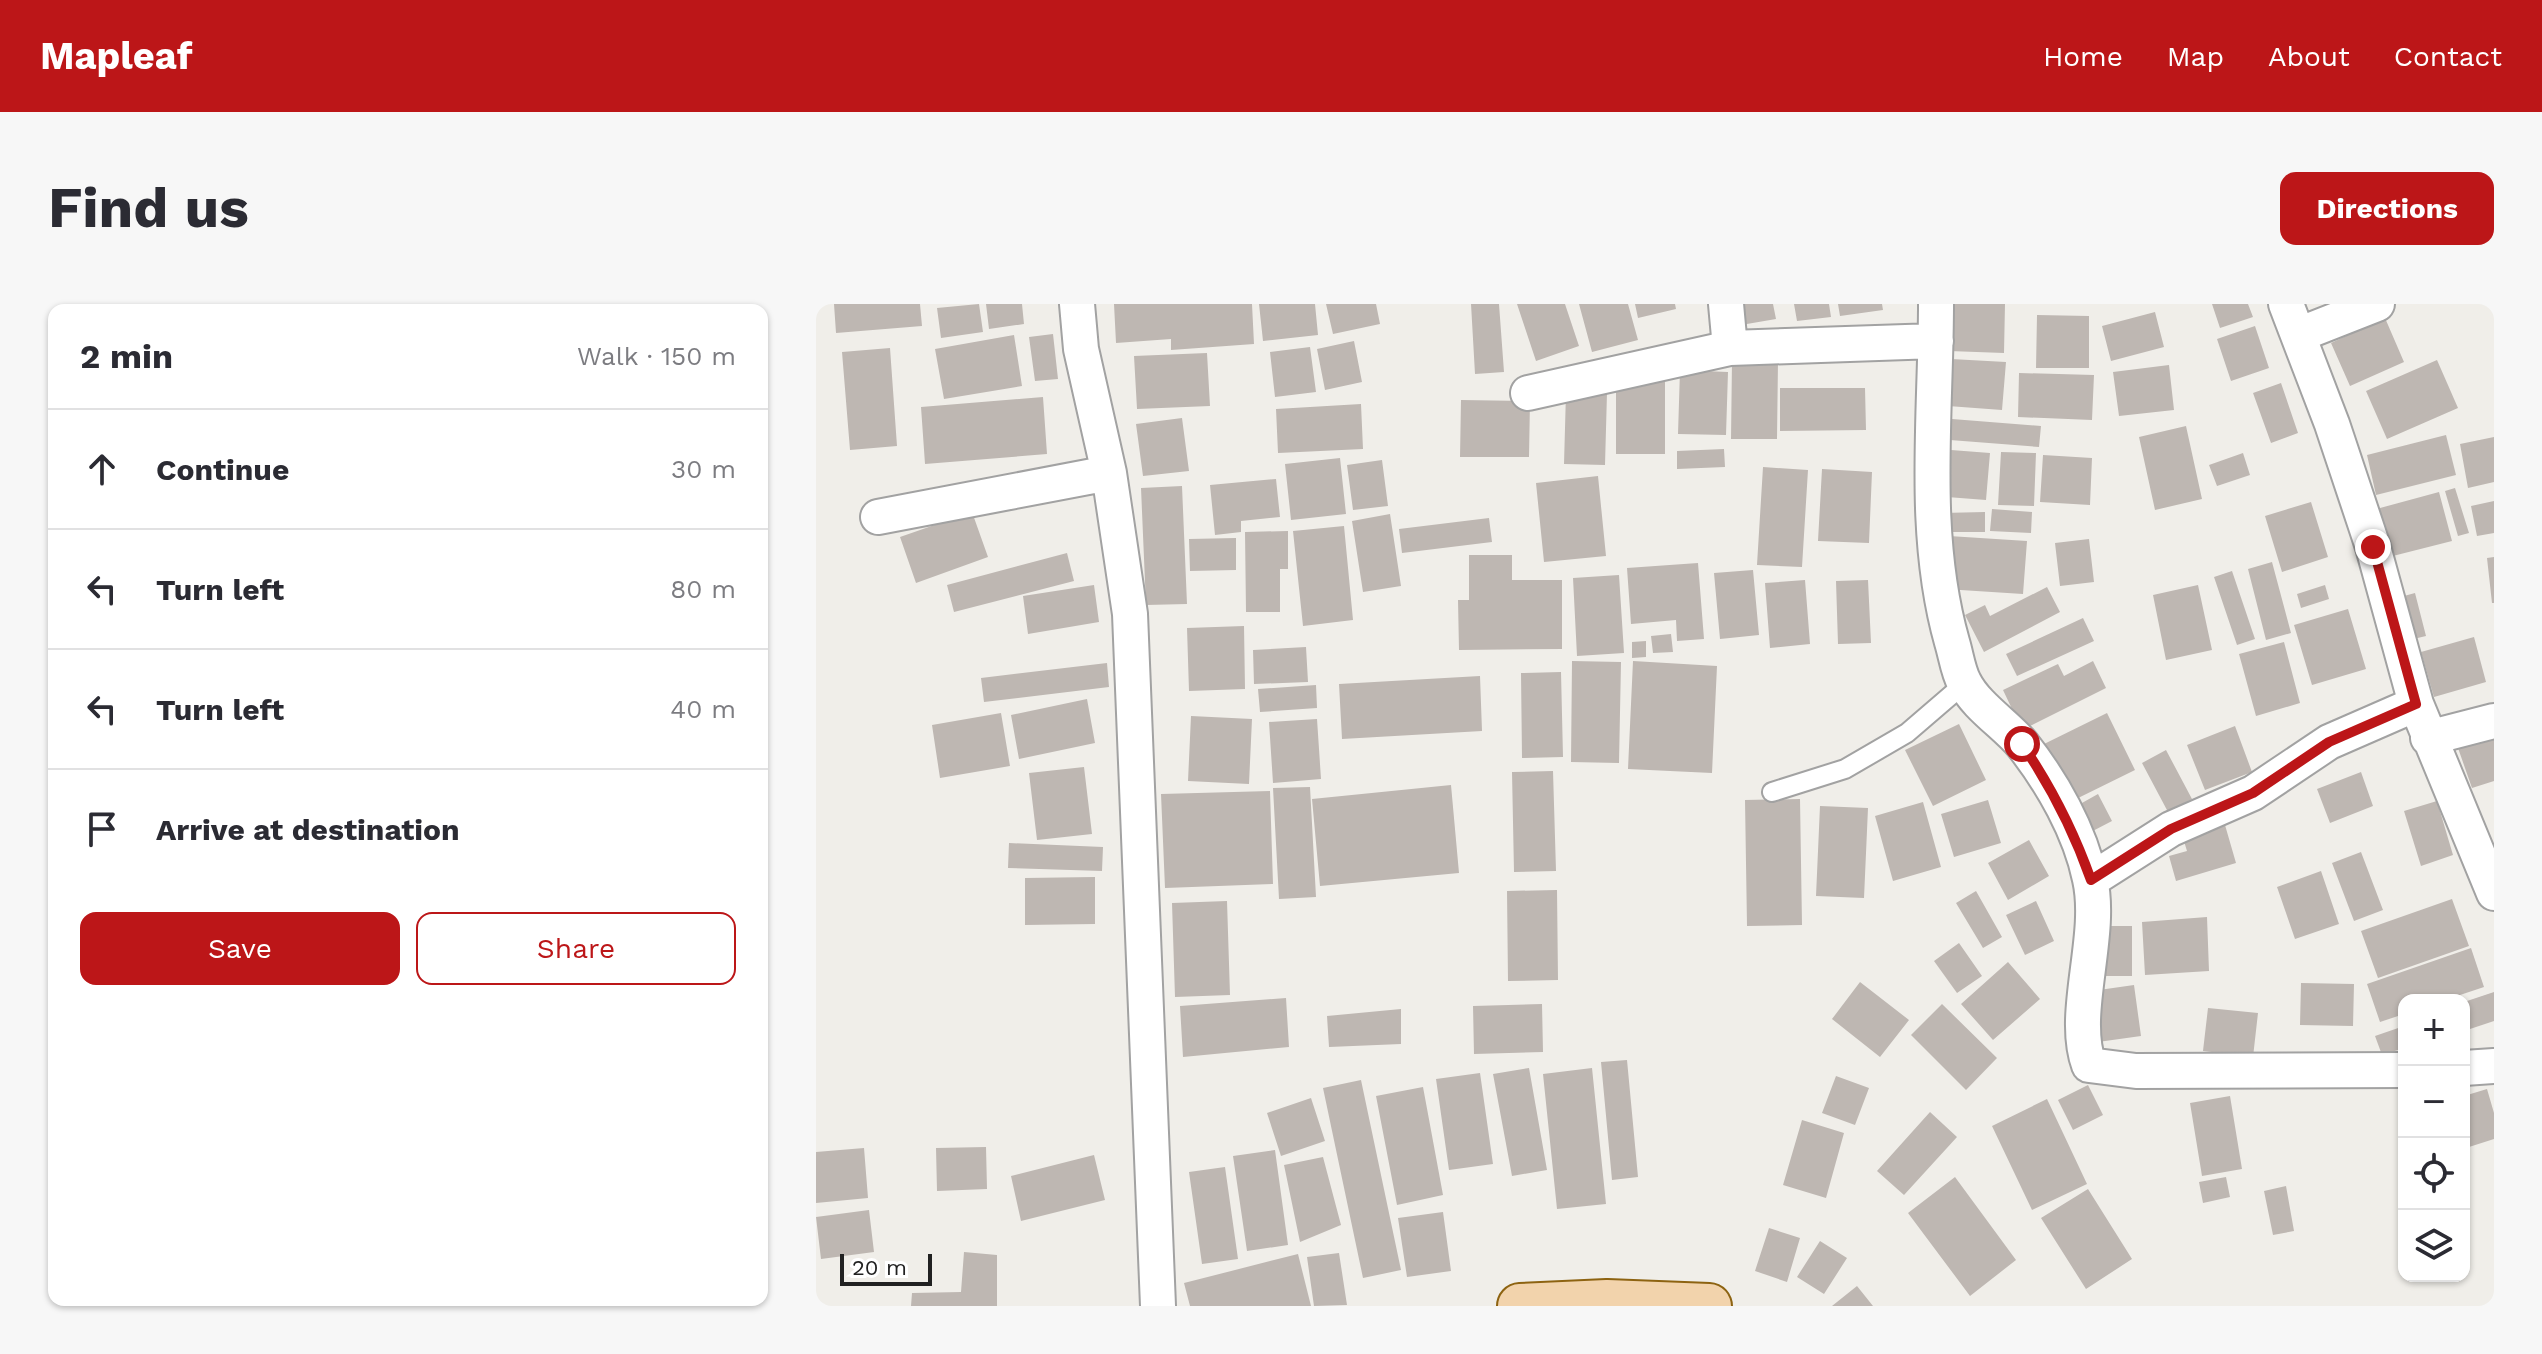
<!DOCTYPE html>
<html lang="en">
<head>
<meta charset="utf-8">
<style>
	:root { --surface:#fff; --page:#f7f7f7; --text:#2b2b33; --muted:#7c7c81; --line:#e1e1e2; --accent:#bc1618 }
	body { margin:0; font-family:"Work Sans",sans-serif; background:var(--page); color:var(--text) }
	.controls { position:absolute; right:24px; bottom:24px; display:grid; overflow:hidden; border-radius:16px; box-shadow:0 2px 6px #0004 }
	.controls button { width:72px; height:72px; display:grid; place-items:center; padding:0; border:0; border-bottom:2px solid var(--line); background:var(--surface); color:var(--text); font:40px sans-serif }
	.scale { position:absolute; left:24px; bottom:20px; width:92px; box-sizing:border-box; padding-left:8px; border:4px solid #212121; border-top:0; font-size:22px; line-height:28px; white-space:nowrap; color:#212121; -webkit-text-stroke:6px #fff; paint-order:stroke }
	.stop { position:absolute; width:24px; height:24px; margin:-18px; border:6px solid #bc1618; border-radius:50%; background:#fff }
	.stop.end { background:#bc1618; border-color:#fff; box-shadow:0 2px 8px #0008 }
	.list { margin:0; padding:0; list-style:none }
	h2 { display:flex; justify-content:space-between; align-items:center; height:104px; margin:0; padding:0 32px; font-size:34px }
	h2 small { font-size:26px; font-weight:400; color:var(--muted) }
	.list li { display:grid; grid-template-columns:52px 1fr auto; gap:24px; align-items:center; box-sizing:border-box; height:120px; padding:0 32px; border-top:2px solid var(--line) }
	.list b { display:block; font-size:30px; white-space:nowrap }
	.list em { font-size:26px; font-style:normal; color:var(--muted) }
	.actions { display:flex; gap:16px; padding:24px 32px }
	.actions a { flex:1; padding:18px 0; border:2px solid var(--accent); border-radius:16px; text-align:center; font-size:28px; color:var(--accent) }
	.actions .main { background:var(--accent); color:#fff }
	.icon { flex:none; width:44px; height:44px; fill:none; stroke:currentColor; stroke-width:2; stroke-linecap:round; stroke-linejoin:round }
	.map { position:relative; flex:none; width:1678px; height:1002px; overflow:hidden; border-radius:16px }
	header { display:flex; align-items:center; gap:48px; box-sizing:border-box; height:112px; padding:0 40px; background:var(--accent); color:#fff }
	header strong { font-size:38px }
	nav { display:flex; gap:44px; margin-inline-start:auto; font-size:28px }
	.intro { display:flex; align-items:center; justify-content:space-between; box-sizing:border-box; height:192px; padding:0 48px }
	h1 { margin:0; font-size:56px }
	.button { padding:20px 36px; border-radius:16px; background:var(--accent); color:#fff; font-size:28px; font-weight:700 }
	main { display:flex; gap:48px; padding:0 48px }
	aside { flex:1; background:var(--surface); border-radius:16px; box-shadow:0 2px 6px #0004 }
	.map>svg:first-child { display:block }
	.building { fill:#beb7b2 }
	.lines { fill:none; stroke-linecap:round; stroke-linejoin:round }
	.service-casing { stroke:#a2a2a2; stroke-width:22 }
	.minor-casing { stroke:#a2a2a2; stroke-width:38 }
	.primary-casing { stroke:#8d6311; stroke-width:48 }
	.service { stroke:#fff; stroke-width:18 }
	.minor { stroke:#fff; stroke-width:34 }
	.primary { stroke:#f2d3ac; stroke-width:44 }
	.route { stroke:#bc1618; stroke-width:10 }
</style>
</head>
<body>
<header>
<strong>Mapleaf</strong>
<nav><a>Home</a><a>Map</a><a>About</a><a>Contact</a></nav>
</header>
<div class="intro"><h1>Find us</h1><a class="button">Directions</a></div>
<main>
<aside>
<h2>2 min<small>Walk · 150 m</small></h2>
<ul class="list">
<li><svg class="icon" aria-label="ahead" viewBox="0 0 24 24"><path d="M12 20V5M6 11l6-6 6 6"/></svg><div><b>Continue</b></div><em>30 m</em></li>
<li><svg class="icon" aria-label="left" viewBox="0 0 24 24"><path d="M17 20v-9H6M10 6l-5 5 5 5"/></svg><div><b>Turn left</b></div><em>80 m</em></li>
<li><svg class="icon" aria-label="left" viewBox="0 0 24 24"><path d="M17 20v-9H6M10 6l-5 5 5 5"/></svg><div><b>Turn left</b></div><em>40 m</em></li>
<li><svg class="icon" aria-label="arrive" viewBox="0 0 24 24"><path d="M6 21V4h12l-3 4 3 4H6"/></svg><div><b>Arrive at destination</b></div></li>
</ul>
<div class="actions"><a class="main">Save</a><a>Share</a></div>
</aside>
<div class="map">
<svg width="1678" height="1002" viewBox="0 0 1678 1002">
	<rect width="100%" height="100%" fill="#f0eee9"/>
	<!-- building -->
	<path class="building" d="M18,0h86l2,22 -86,7z
		M163,0l4,28 -42,6 -4,-30z
		M170,0h36l2,20 -35,5z
		M298,0h138l2,40 -83,6v-11l-55,4z
		M443,0h56l3,31 -55,6z
		M510,0h50l4,20 -47,10z
		M655,0h28l5,68 -29,2z
		M701,0h48l14,42 -43,15z
		M763,0h49l10,36 -46,12z
		M819,0h40l1,5 -38,9z
		M922,0h35l3,15 -35,6z
		M978,0h35l2,13 -34,4z
		M1022,0h44l1,6 -43,6z
		M1134,0h55l-1,49 -55,-2z
		M1396,0h36l5,13 -33,11z
		M1339,8l9,35 -53,14 -9,-35z
		M1221,11l52,1v52h-53z
		M1569,14l19,44 -54,24 -19,-43z
		M1439,22l14,42 -38,13 -14,-42z
		M237,30l5,45 -23,2 -6,-44z
		M198,31l8,51 -78,13 -9,-50z
		M538,37l8,41 -37,8 -8,-41z
		M494,43l6,45 -41,5 -5,-45z
		M74,44l7,98 -47,4 -8,-98z
		M391,49l3,53 -73,3 -3,-53z
		M1135,55l55,3 -4,48 -54,-4z
		M916,56l46,1 -1,78h-46z
		M1621,56l21,48 -71,31 -21,-48z
		M1353,61l5,45 -55,6 -6,-44z
		M864,66l48,2 -2,63 -48,-1z
		M1203,69l75,2 -2,45 -74,-3z
		M849,71v79h-49v-78z
		M1465,79l17,50 -27,10 -18,-50z
		M964,84h85l1,42 -86,1z
		M750,88l41,1 -2,72 -41,-1z
		M227,93l4,57 -122,10 -4,-57z
		M645,96l69,1 -1,56h-69z
		M545,100l2,45 -85,4 -2,-44z
		M366,114l7,53 -46,5 -7,-52z
		M1136,115l89,7 -2,21 -89,-7z
		M1370,122l16,73 -47,11 -16,-73z
		M1630,131l10,40 -80,20 -9,-40z
		M1678,133v45l-26,6 -8,-44z
		M908,145l1,18 -48,2v-18z
		M1135,146l39,3 -4,47 -39,-3z
		M1185,148l35,1 -2,53 -36,-1z
		M1427,149l7,22 -33,11 -8,-21z
		M1227,151l49,3 -2,47 -50,-3z
		M524,154l6,56 -55,6 -6,-56z
		M566,156l6,46 -35,4 -6,-45z
		M947,163l45,3 -6,97 -45,-2z
		M1006,165l50,3 -3,71 -51,-2z
		M782,172l8,80 -62,6 -8,-79z
		M460,175l4,38 -39,4v11l-26,3 -5,-50z
		M366,182l5,118 -41,1 -5,-117z
		M1639,184l14,45 -11,3 -13,-45z
		M1623,188l13,49 -71,18 -12,-48z
		M1678,197v32l-17,3 -6,-30z
		M1495,198l17,55 -46,15 -17,-56z
		M1176,205l40,3 -1,21 -41,-2z
		M156,208l16,45 -72,26 -16,-46z
		M1169,208v20h-43v-19z
		M574,210l11,72 -38,6 -11,-71z
		M673,214l3,24 -90,11 -3,-24z
		M528,222l9,94 -50,6 -10,-95z
		M472,227v38h-8v43h-34l-1,-80z
		M1133,232l78,5 -4,53 -78,-5z
		M420,234v32l-46,1 -1,-32z
		M1273,235l5,43 -34,4 -5,-43z
		M251,249l7,28 -120,31 -7,-27z
		M653,251h43v25h50v69l-103,1 -1,-50h11z
		M1678,253v46h-2l-5,-45z
		M1456,258l19,71 -25,7 -18,-71z
		M882,259l6,76 -27,2 -1,-21 -45,4 -4,-56z
		M937,266l6,65 -39,4 -6,-66z
		M1416,267l23,68 -18,6 -23,-68z
		M803,271l5,78 -47,3 -4,-78z
		M989,276l5,64 -40,4 -5,-65z
		M1052,276l3,63 -33,1 -2,-63z
		M278,281l5,37 -71,12 -5,-38z
		M1382,281l14,65 -46,10 -13,-65z
		M1509,281l4,14 -28,9 -4,-14z
		M1231,283l13,25 -76,40 -19,-37 20,-10 5,11z
		M1599,289l11,43 -21,5 -12,-42z
		M1532,305l18,60 -54,16 -18,-60z
		M1267,314l11,23 -77,35 -11,-22z
		M428,322l1,63 -56,2 -2,-63z
		M855,330l2,18 -20,1 -2,-17z
		M1658,333l12,45 -52,15 -13,-45z
		M830,337v16l-14,1v-16z
		M1468,338l16,61 -44,13 -17,-62z
		M490,343l2,35 -54,2 -1,-34z
		M756,357l49,1 -2,101 -48,-1z
		M817,357l84,5 -5,107 -84,-4z
		M1277,357l13,27 -84,42 -19,-40 55,-26 6,12z
		M291,359l2,24 -125,15 -3,-24z
		M745,368l2,85 -41,1 -1,-85z
		M664,372l2,55 -140,8 -3,-55z
		M500,381l1,23 -57,4 -2,-23z
		M271,395l8,44 -76,16 -8,-44z
		M185,409l9,53 -70,12 -8,-53z
		M1291,409l28,57 -65,32 -28,-57z
		M375,412l61,3 -3,65 -61,-3z
		M501,415l4,60 -48,4 -4,-61z
		M1143,420l27,56 -53,26 -28,-56z
		M1419,422l17,46 -47,18 -18,-45z
		M1678,431v46l-22,7 -14,-40z
		M1350,446l26,49 -24,13 -26,-49z
		M268,463l8,67 -55,6 -8,-67z
		M737,467l3,100 -42,1 -2,-100z
		M1545,468l12,34 -43,17 -13,-34z
		M635,481l8,88 -139,13 -8,-87z
		M494,483l6,110 -37,2 -6,-111z
		M454,487l3,93 -108,4 -4,-94z
		M1282,490l14,27 -25,13 -14,-26z
		M984,495l2,126 -55,1 -2,-126z
		M1172,496l13,43 -47,14 -13,-43z
		M1621,497l16,54 -32,11 -17,-55z
		M1107,498l18,65 -48,14 -18,-65z
		M1004,502l48,2 -4,90 -48,-2z
		M1409,521l11,38 -60,18 -7,-25 18,-5 -4,-13z
		M1213,536l20,36 -41,24 -20,-37z
		M193,539l94,4 -1,24 -94,-3z
		M1545,548l22,58 -29,11 -22,-58z
		M1505,567l18,53 -44,15 -18,-52z
		M279,573v47l-70,1v-47z
		M741,586l1,90 -50,1 -1,-90z
		M1160,587l26,46 -19,11 -27,-45z
		M1636,595l17,47 -91,32 -17,-47z
		M411,597l3,94 -55,2 -3,-94z
		M1220,597l18,40 -29,14 -19,-40z
		M1391,613l2,54 -64,4 -3,-53z
		M1280,622h36v50h-36z
		M1143,639l23,33 -25,17 -23,-32z
		M1655,644l13,39 -39,13h-41v14l-24,8 -13,-38z
		M1192,658l32,37 -47,41 -32,-36z
		M1044,678l49,38 -29,37 -48,-38z
		M1485,679l53,1 -1,42 -53,-1z
		M1318,681l7,51 -43,6 -6,-51z
		M1678,688v29l-30,10v-29z
		M470,694l3,49 -106,10 -3,-51z
		M726,700l1,48 -69,2 -1,-48z
		M1126,700l55,54 -31,32 -55,-55z
		M1392,704l50,5 -5,44 -50,-6z
		M585,705v35l-72,3 -2,-31z
		M1588,722v22l-22,7 -7,-19z
		M811,756l11,117 -26,3 -11,-118z
		M713,764l18,102 -35,6 -19,-102z
		M776,764l14,136 -49,5 -14,-135z
		M664,769l13,91 -44,6 -13,-91z
		M1020,772l33,12 -14,37 -33,-12z
		M545,776l40,190 -38,8 -40,-190z
		M1272,781l15,30 -30,15 -15,-30z
		M607,783l20,108 -46,10 -21,-109z
		M1671,785l7,24v26l-25,8 -5,-16v-35z
		M1414,792l12,73 -40,7 -12,-73z
		M495,794l14,43 -44,15 -14,-43z
		M1231,795l40,85 -55,26 -40,-84z
		M1114,808l27,25 -53,58 -27,-24z
		M986,816l42,13 -18,65 -43,-13z
		M170,843l1,42 -50,2 -1,-43z
		M48,844l4,50 -52,5v-51z
		M459,846l13,95 -41,6 -14,-95z
		M278,851l11,45 -84,21 -10,-45z
		M507,853l18,68 -41,17 -16,-77z
		M409,863l13,92 -36,5 -13,-92z
		M1139,873l61,83 -46,36 -62,-83z
		M1410,873l4,20 -27,6 -4,-21z
		M1470,882l8,45 -21,4 -9,-44z
		M1272,885l44,70 -46,30 -45,-71z
		M53,906l5,42 -53,7 -5,-42z
		M627,908l8,59 -44,6 -9,-59z
		M953,924l31,10 -13,44 -32,-11z
		M1004,937l27,17 -23,36 -27,-17z
		M148,948l33,3v51h-86l1,-13 49,-1z
		M523,949l8,52 -33,1 -7,-49z
		M482,950l13,52h-121l-6,-23z
		M1041,982l16,20h-41z"/>
	<g class="lines">
		<!-- service casing -->
		<g class="service-casing">
			<path id="service" d="M956,488l73,-23 62,-36 57,-49"/>
		</g>
		<!-- minor casing -->
		<g class="minor-casing">
			<path id="minor" d="M261,0l4,45 28,124 21,141 28,692
				M910,0l4,44
				M1120,0c0,111 -15,229 16,338 4,13 6,29 12,40 12,24 41,42 58,62 30,38 58,87 68,135 13,58 -20,134 -1,186l47,6 268,-1
				M1470,0l46,120 41,123 43,157 78,189
				M1482,31l79,-31
				M712,89l202,-45 206,-7
				M62,213l231,-44
				M1612,434l66,-17
				M1275,576l80,-51 82,-36 76,-51 87,-38
				M1648,764l30,-2"/>
		</g>
		<!-- primary casing -->
		<g class="primary-casing">
			<path id="primary" d="M704,1002l87,-4 102,4"/>
		</g>
		<!-- service -->
		<use href="#service" class="service"/>
		<!-- minor -->
		<use href="#minor" class="minor"/>
		<!-- primary -->
		<use href="#primary" class="primary"/>
	</g>
	<g class="lines">
		<!-- route -->
		<path class="route" d="M1206,440c30,44 51,85 69,136l80,-51 82,-36 76,-51 87,-38 -43,-157"/>
	</g>
</svg>
<div class="controls">
<button>+</button>
<button>−</button>
<button><svg class="icon" aria-label="locate" viewBox="0 0 24 24"><circle cx="12" cy="12" r="6"/><path d="M12 2v4M12 18v4M2 12h4M18 12h4"/></svg></button>
<button><svg class="icon" aria-label="layers" viewBox="0 0 24 24"><path d="M12 4l9 5-9 5-9-5zM3 14l9 5 9-5"/></svg></button>
</div>
<div class="scale">20 m</div>
<div class="stop" style="left:1206px;top:440px"></div>
<div class="stop end" style="left:1557px;top:243px"></div>
</div>
</main>
</body>
</html>
